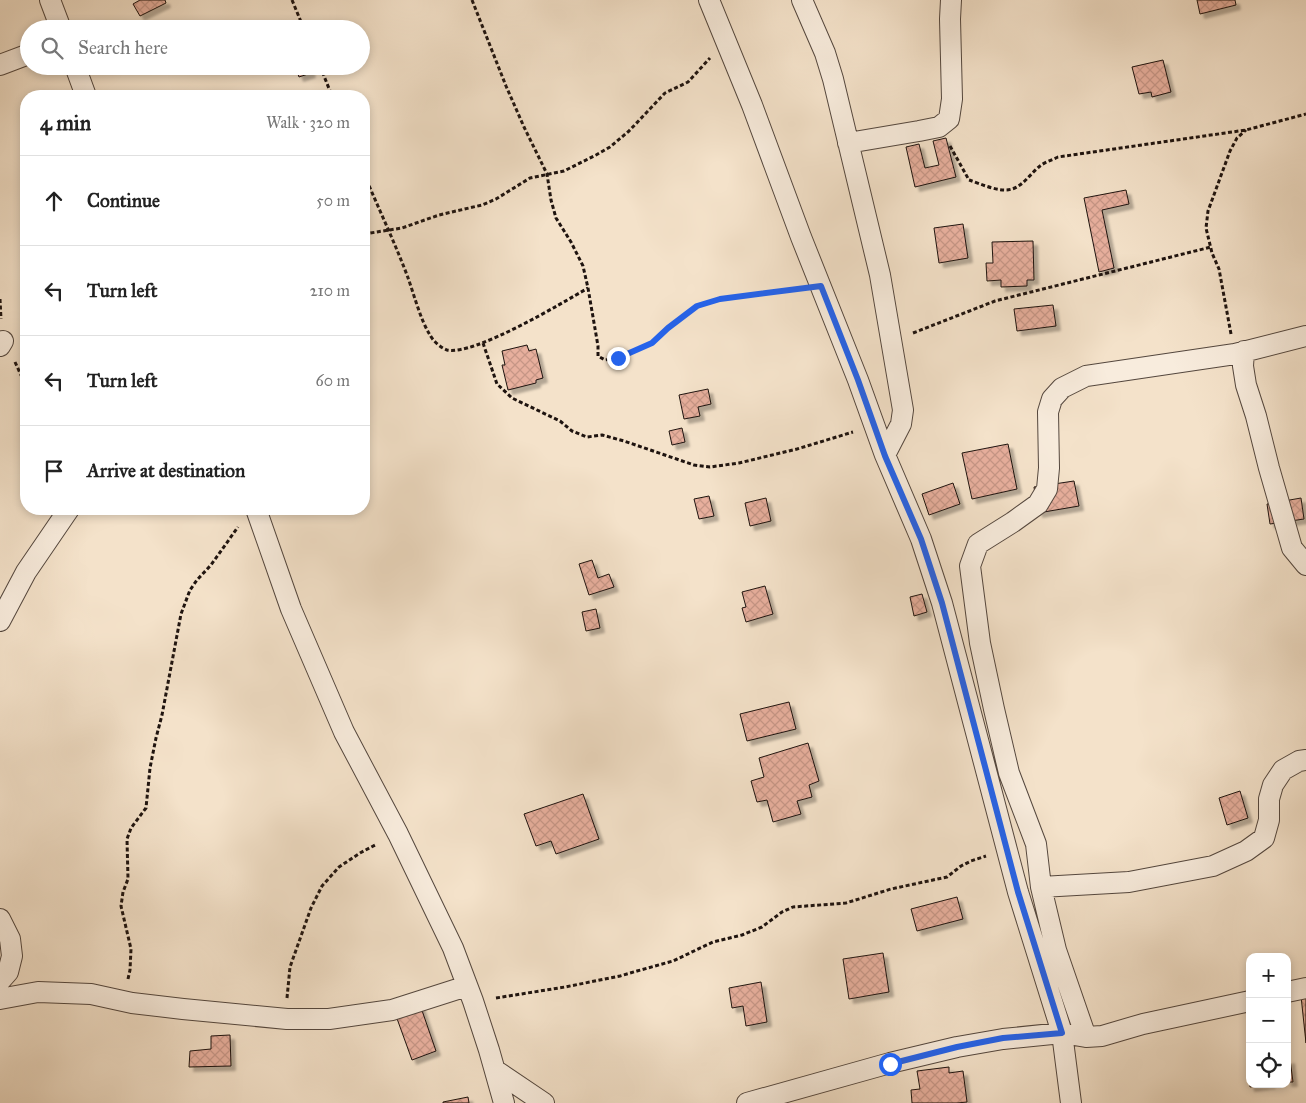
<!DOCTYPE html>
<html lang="en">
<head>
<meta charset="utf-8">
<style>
	:root { --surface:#fff; --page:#f6f6f6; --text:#222; --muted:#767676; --line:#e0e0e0 }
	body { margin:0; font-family:"IM FELL Great Primer",serif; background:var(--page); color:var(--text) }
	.controls { position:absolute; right:15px; bottom:15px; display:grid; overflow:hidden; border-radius:10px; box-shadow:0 2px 8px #0003 }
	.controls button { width:45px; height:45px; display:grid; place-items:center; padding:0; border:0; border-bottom:1px solid var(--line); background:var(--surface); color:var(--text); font:25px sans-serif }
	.stop { position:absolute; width:15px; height:15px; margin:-11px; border:4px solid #2563eb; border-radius:50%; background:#fff }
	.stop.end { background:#2563eb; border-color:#fff; box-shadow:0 1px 5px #0008 }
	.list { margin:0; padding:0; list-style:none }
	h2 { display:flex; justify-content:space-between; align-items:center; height:65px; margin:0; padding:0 20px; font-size:21px }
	h2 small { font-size:16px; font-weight:400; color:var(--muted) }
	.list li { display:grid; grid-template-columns:32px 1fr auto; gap:15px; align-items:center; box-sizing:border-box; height:90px; padding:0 20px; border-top:1px solid var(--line) }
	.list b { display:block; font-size:19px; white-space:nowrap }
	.list em { font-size:16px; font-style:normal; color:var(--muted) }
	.icon { flex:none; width:28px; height:28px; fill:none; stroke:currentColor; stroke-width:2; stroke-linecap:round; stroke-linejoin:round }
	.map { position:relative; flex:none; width:1306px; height:1103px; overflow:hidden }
	.search { position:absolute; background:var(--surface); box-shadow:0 2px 8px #0003; left:20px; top:20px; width:350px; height:55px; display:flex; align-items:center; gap:12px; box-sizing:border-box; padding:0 18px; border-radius:28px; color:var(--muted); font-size:19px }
	.panel { position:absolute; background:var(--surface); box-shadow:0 2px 8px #0003; left:20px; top:90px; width:350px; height:425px; border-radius:20px }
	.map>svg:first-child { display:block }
	.building { fill:url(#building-cross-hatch); stroke:#1e130f; filter:url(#shadow) }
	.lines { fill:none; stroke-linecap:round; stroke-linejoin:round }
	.street-casing { stroke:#54473e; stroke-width:22 }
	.path { stroke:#1e130f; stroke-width:3; stroke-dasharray:4 2.5; stroke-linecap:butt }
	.street { stroke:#f8ecdd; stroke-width:20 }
	.route { stroke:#2563eb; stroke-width:6 }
</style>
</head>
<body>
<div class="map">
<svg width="1306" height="1103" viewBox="0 0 1306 1103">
	<defs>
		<pattern id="building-cross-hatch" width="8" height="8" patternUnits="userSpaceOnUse" patternTransform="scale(1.25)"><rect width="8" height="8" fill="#e7af9d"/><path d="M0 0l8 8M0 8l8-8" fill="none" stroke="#c69686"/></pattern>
		<filter id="shadow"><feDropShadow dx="4.5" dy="4.5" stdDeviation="1" flood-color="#0004"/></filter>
	</defs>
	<rect width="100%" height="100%" fill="#f4e2ca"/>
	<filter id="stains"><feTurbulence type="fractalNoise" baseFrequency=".004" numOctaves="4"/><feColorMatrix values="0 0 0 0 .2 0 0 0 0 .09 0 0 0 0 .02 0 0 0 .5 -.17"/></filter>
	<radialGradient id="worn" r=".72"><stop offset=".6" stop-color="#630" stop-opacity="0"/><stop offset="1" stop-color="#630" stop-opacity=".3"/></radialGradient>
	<!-- building -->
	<path class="building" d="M140,0h25l1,3 -26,13 -7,-12z
		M1197,0h38l1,5 -36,9z
		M1163,60l8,32 -19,5 -1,-5 -12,2 -7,-27z
		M295,66h14l2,7 -12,4z
		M946,138l10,39 -41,10 -9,-40 13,-3 6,24 14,-3 -6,-24z
		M1126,190l3,14 -27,6 12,58 -15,4 -15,-74z
		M963,224l5,34 -29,5 -5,-35z
		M1033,241l1,39h-7v6l-26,1v-7l-14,1 -1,-18h7l-1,-21z
		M1053,305l3,21 -39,5 -3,-22z
		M527,345l2,6 7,-2 7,29 -7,2v3l-28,7 -6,-25h3l-3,-14z
		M708,389l3,15 -13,3 2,9 -16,3 -5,-24z
		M682,428l3,14 -13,3 -3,-14z
		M1008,444l9,45 -45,10 -10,-46z
		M1074,481l5,25 -41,7 -4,-26z
		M953,483l7,21 -31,11 -7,-21z
		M709,496l5,20 -15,3 -5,-20z
		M766,498l5,23 -21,5 -5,-23z
		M1301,498l3,21 -34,5 -3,-20z
		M592,560l6,18 11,-4 5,13 -25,8 -10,-31z
		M765,586l8,28 -27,8 -4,-14 4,-1 -4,-15z
		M922,594l5,18 -13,4 -4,-19z
		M596,609l4,19 -14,3 -4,-19z
		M789,702l7,27 -49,12 -7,-27z
		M808,743l11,38 -10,4 3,12 -15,4 4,13 -28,8 -6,-22 -10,2 -6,-21 13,-4 -5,-19z
		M1240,791l8,27 -21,7 -8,-27z
		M583,794l16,45 -43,15 -5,-13 -15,5 -12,-32z
		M957,897l6,22 -46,12 -6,-22z
		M883,953l6,39 -40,7 -6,-40z
		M761,982l6,40 -21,4 -3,-20 -11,2 -3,-20z
		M416,993l20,58 -24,9 -21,-58z
		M1301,996h5v47z
		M230,1035l1,31 -42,1 1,-16 21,-2v-13z
		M1290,1059l3,23h-6v-22z
		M1248,1064h2v20h21l-21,3z
		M949,1067v6l14,-2 4,31 -10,1h-45l-1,-13 9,-1 -3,-18z
		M468,1097l1,6h-26v-1z"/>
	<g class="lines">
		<!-- street casing -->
		<g class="street-casing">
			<path id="street" d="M50,0l11,29
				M709,0l43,105 49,132 57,143 27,75 36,84 21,64 76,289 44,141 9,70
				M802,0l23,53 8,26 47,196 23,135 -2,14 -16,31
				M0,65l29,-11
				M75,66l11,30
				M848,143l71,-12 20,-4 10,-8 3,-20 -2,-80 1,-19
				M0,346l3,-5
				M1244,351l-1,15 3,19 10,31 13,52 23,80 14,17
				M256,509l35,100 53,123 54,102 55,114 20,53 16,49 15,53
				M0,621l26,-49 43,-63
				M1041,887l88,-5 84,-16 33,-15 18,-13 5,-18v-21l4,-14 10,-15 16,-9 7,-1
				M0,919l10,20 2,17 -4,16 -8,9
				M1287,992l19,-4
				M0,999l38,-7 53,2 41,9 51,6 104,10h42l63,-9 75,-24
				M1086,1037l-30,-87 -15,-63 -5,-43 -27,-71 -15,-64 -14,-66 -10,-77 8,-22 35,-22 25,-18 9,-15 2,-21 -1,-56 4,-13 10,-11 24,-12 149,-22 71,-18
				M495,1070l49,33
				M747,1103l143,-40 67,-16 46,-8 59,-6 24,4 16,-1 41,-12 107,-23"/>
		</g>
		<!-- path -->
		<path class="path" d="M292,0l12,29
			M472,0l34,86 18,41 23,47 4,26 5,18 15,24 12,24 5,22 10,58v10l7,4 13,-2 34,-15 16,-14 29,-23 22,-7 80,-10
			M320,66l12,30
			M950,146l19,34c12,4 31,13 43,9 11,-3 19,-16 28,-23 5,-4 12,-6 18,-9l188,-27 60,-16
			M364,174c14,33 30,67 43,101 7,19 13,44 23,60 3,6 11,13 17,15 27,6 115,-47 141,-62
			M364,234l38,-6 37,-13 43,-10 14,-6 34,-21 34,-7 32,-16 14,-8 19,-16 36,-38 23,-11 22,-24
			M0,299l1,20
			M913,333l82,-32 216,-54
			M1231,334l-12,-65 -7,-16 -6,-25 2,-17 22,-60 7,-13 9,-8
			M483,343l14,41 15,14 48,23 12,10 15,6 15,-2 22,6 70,24 16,2 29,-4 58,-14 56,-17
			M15,362l11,24
			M128,979l2,-9 1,-21 -10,-43 2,-14 5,-13 -1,-40 4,-11 15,-20 4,-40 6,-30 6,-23 19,-101 9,-24 7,-10 14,-15 27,-38
			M287,998l3,-31 21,-59 11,-22 17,-19 21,-14 17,-9
			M496,998l69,-11 55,-11 17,-5 36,-10 40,-19 29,-7 20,-8 20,-15 11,-5 53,-4 45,-14 56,-12 14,-11 10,-5 15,-5"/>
		<!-- street -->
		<use href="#street" class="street"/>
	</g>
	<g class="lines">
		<!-- route -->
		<path class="route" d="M618,358l34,-15 16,-15 29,-22 23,-7 101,-13 37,94 27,76 36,83 21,64 76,289 44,141 -59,5 -46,9 -67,17"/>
	</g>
	<rect width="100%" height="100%" filter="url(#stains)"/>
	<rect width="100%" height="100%" fill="url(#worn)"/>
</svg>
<div class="controls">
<button>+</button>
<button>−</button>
<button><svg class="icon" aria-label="locate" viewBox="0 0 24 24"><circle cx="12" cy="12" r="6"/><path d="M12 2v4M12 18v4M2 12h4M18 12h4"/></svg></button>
</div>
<div class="stop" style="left:890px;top:1064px"></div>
<div class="stop end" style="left:618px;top:358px"></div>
<div class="search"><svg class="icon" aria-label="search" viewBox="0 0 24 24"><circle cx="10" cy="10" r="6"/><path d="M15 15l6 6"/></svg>Search here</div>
<section class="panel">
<h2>4 min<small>Walk · 320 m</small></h2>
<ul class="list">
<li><svg class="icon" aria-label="ahead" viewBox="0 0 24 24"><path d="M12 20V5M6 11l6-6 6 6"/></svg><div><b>Continue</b></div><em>50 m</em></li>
<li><svg class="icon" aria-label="left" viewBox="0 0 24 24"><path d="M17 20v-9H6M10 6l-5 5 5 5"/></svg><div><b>Turn left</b></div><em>210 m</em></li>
<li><svg class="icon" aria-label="left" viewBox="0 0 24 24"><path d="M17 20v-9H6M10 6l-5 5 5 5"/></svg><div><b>Turn left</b></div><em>60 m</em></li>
<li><svg class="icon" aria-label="arrive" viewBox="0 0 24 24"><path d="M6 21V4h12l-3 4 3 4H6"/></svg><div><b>Arrive at destination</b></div></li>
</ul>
</section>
</div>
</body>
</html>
